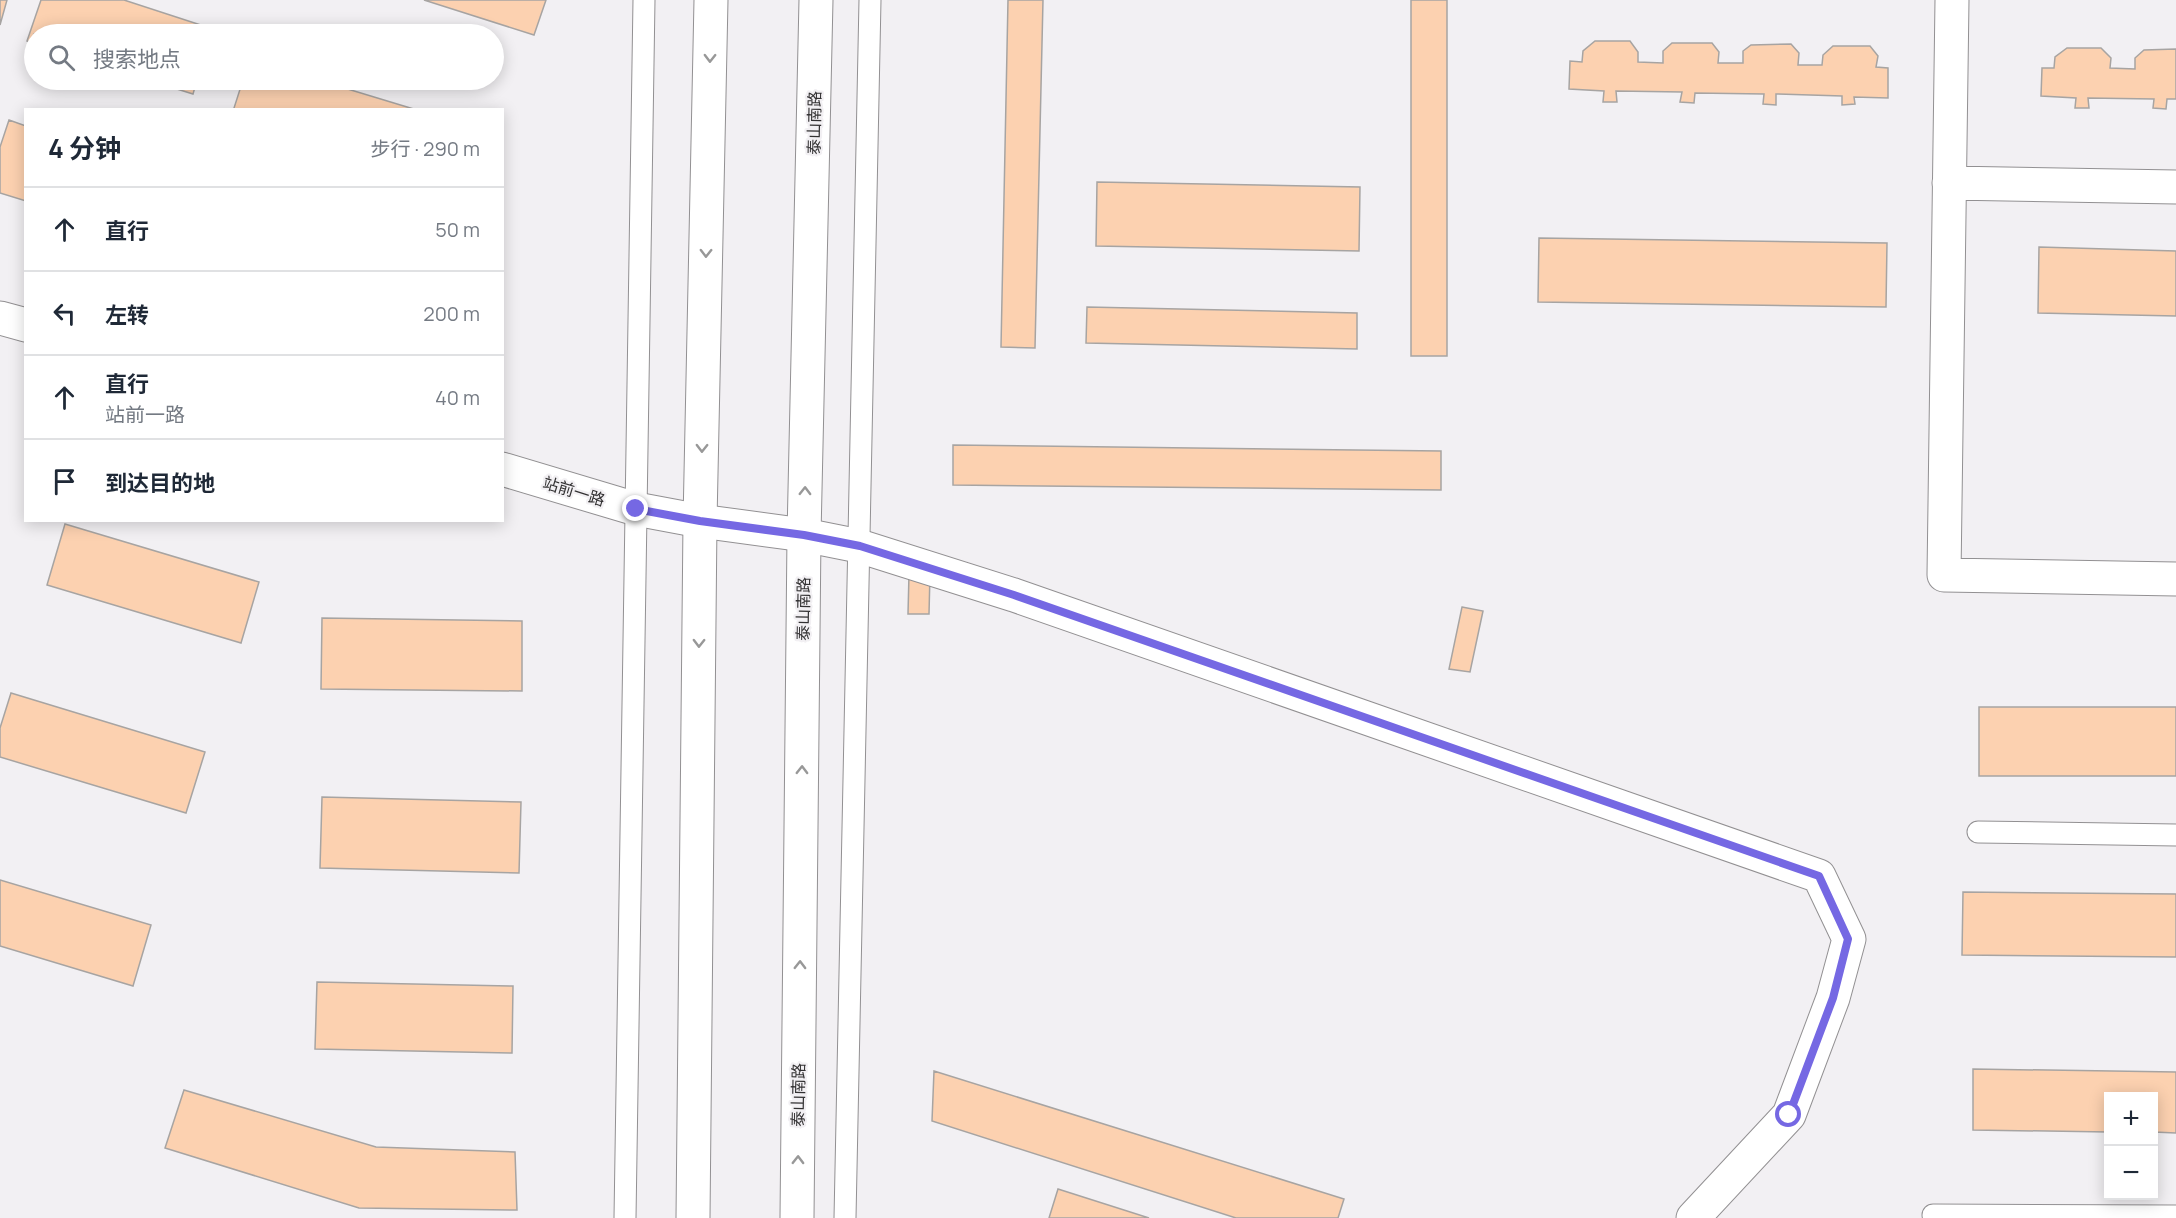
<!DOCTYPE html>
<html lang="zh">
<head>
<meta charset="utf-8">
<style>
	:root { --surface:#fff; --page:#f2f2f3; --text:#1f2937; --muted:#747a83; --line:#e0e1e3 }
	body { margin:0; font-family:Manrope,"Noto Sans SC",sans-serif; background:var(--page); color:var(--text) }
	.controls { position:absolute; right:18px; bottom:18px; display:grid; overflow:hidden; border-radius:0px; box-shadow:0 3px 15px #0003 }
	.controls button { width:54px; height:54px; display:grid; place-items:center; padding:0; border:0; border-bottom:2px solid var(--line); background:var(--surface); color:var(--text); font:30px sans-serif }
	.stop { position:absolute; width:18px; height:18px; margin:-14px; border:4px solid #7568e3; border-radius:50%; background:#fff }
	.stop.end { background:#7568e3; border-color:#fff; box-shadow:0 2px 6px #0008 }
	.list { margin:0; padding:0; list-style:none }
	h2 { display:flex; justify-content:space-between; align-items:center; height:78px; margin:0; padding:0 24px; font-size:26px }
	h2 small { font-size:20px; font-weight:400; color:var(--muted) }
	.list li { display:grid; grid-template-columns:39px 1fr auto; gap:18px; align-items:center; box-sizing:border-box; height:84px; padding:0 24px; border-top:2px solid var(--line) }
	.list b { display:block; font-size:22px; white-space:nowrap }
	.list p { margin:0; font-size:20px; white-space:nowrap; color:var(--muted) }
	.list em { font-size:20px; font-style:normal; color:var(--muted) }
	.icon { flex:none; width:33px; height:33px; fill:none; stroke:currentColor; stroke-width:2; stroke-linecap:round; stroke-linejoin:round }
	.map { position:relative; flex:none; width:2176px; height:1218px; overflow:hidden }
	.search { position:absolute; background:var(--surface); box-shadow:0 3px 15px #0003; left:24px; top:24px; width:480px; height:66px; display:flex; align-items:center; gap:15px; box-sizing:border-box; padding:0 21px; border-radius:33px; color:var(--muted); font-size:22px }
	.panel { position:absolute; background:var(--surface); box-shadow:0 3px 15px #0003; left:24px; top:108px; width:480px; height:414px; border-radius:0px }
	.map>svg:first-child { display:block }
	.building { fill:#fcd1b0; stroke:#a7a4a2; stroke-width:1.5 }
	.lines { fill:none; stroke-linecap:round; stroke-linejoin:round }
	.lane-casing { stroke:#929092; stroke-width:23 }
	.street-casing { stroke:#929092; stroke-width:35 }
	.secondary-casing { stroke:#929092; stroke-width:35 }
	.lane { stroke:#fff; stroke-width:21 }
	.street { stroke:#fff; stroke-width:33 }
	.secondary { stroke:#fff; stroke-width:33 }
	.oneway { stroke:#989898 }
	.route { stroke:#7568e3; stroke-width:8 }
	.labels { text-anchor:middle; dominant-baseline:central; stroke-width:4.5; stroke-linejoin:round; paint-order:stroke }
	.street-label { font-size:16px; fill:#323132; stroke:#f2f0f3 }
</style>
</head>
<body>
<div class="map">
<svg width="2176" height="1218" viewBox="0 0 2176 1218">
	<rect width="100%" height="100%" fill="#f2f0f3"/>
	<!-- building -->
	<path class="building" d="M0,0h7l-7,25z
		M41,0h83l89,29 -2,5h-177v9l-7,-2z
		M424,0h122l-12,35z
		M1008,0h35l-8,348 -34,-1z
		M1411,0h36v356h-36z
		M1595,41h35l8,11v10l25,1v-12l9,-8h40l7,9 -1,11h25v-12l8,-6 40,-1 8,9 -1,12h24l1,-10 10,-9h37l8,10 -2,11 12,1v30l-34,-1 1,7 -13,1v-9l-66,-2v11l-13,-1 1,-10 -69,-1 -1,10 -14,-1 2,-10 -66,-1 1,11h-14l1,-11 -35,-2 1,-28 12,1 1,-11z
		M2067,48h34l10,10 -1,10 25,1v-11l9,-8 32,-1v50h-9l-1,10 -13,-1 1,-9 -66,-1 1,10h-14l1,-10 -35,-2 1,-28h12l1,-11z
		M148,80h49l-4,14z
		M243,80h75l99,30h-179l-4,-2z
		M9,120l17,6v75l-26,-8v-46z
		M1097,182l263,5 -1,64 -263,-5z
		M1539,238l348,5 -1,64 -348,-5z
		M2039,247l137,4v65l-138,-3z
		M1087,307l270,6v36l-271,-6z
		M953,445l488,6v39l-488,-5z
		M65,524l194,58 -18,61 -194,-58z
		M909,574h21l-1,40h-21z
		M1462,607l21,4 -13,61 -21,-3z
		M322,618l200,3v70l-201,-2z
		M11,693l194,59 -19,61 -186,-56v-29z
		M1979,707h197v69h-197z
		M322,797l199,5 -2,71 -199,-5z
		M0,880l151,45 -18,61 -133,-40z
		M1963,892l213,2v63l-214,-2z
		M317,982l196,4 -1,67 -197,-4z
		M1973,1069l203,3v61l-22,-1v-36h-46v36l-135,-2z
		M934,1071l410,128 -6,19h-102l-304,-97z
		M184,1090l192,57 139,5 2,58 -158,-2 -194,-60z
		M1058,1189l91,29h-100z"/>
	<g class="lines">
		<!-- lane casing -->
		<g class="lane-casing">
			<path id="lane" d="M1978,832l198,3
				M1933,1215l243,1
				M625,1218l19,-1218
				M845,1218l25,-1218"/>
		</g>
		<!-- street casing -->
		<g class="street-casing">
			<path id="street" d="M1952,0l-8,575 232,4
				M1949,183l227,4
				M0,318l26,7
				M502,469l134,40 64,12 104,14 55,11 155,49 805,281 30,63 -16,59 -44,117 -96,103"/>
		</g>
		<!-- secondary casing -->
		<g class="secondary-casing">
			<path id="secondary" d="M693,1218l7,-697 11,-521
				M797,1218l7,-683 12,-535"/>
		</g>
		<!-- lane -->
		<use href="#lane" class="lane"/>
		<!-- street -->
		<use href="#street" class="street"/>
		<!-- secondary -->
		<use href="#secondary" class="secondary"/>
	</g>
	<!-- one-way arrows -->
	<defs><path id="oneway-chevron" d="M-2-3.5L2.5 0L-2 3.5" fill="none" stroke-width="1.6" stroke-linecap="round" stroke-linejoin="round" transform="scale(1.5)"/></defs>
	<g class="oneway">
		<use href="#oneway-chevron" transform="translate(710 58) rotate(91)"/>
		<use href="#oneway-chevron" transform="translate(706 253) rotate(91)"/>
		<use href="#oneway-chevron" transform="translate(702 448) rotate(91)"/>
		<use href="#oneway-chevron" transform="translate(805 491) rotate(-89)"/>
		<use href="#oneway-chevron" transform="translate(699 643) rotate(91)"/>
		<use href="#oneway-chevron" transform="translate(802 770) rotate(-89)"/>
		<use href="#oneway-chevron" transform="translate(800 965) rotate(-89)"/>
		<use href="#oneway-chevron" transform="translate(798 1160) rotate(-89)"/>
	</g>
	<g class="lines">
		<!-- route -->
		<path class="route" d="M636,509l64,12 104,14 56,11 154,49 805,281 29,63 -15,59 -44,117"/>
	</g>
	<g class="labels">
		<!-- street labels -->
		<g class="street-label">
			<text transform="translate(814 123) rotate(-89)">泰山南路</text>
			<text transform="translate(574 491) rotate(17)">站前一路</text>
			<text transform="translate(803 609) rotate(-89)">泰山南路</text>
			<text transform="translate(798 1095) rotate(-89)">泰山南路</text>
		</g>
	</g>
</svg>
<div class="controls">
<button>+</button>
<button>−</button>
</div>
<div class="stop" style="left:1789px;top:1115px"></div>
<div class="stop end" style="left:636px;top:509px"></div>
<div class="search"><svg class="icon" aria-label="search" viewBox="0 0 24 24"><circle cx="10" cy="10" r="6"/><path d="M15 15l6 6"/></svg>搜索地点</div>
<section class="panel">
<h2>4 分钟<small>步行 · 290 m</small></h2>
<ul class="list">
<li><svg class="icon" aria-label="ahead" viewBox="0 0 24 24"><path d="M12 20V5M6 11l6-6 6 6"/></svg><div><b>直行</b></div><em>50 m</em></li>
<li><svg class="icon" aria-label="left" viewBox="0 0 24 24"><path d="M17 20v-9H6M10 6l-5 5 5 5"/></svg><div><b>左转</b></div><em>200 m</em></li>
<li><svg class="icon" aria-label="ahead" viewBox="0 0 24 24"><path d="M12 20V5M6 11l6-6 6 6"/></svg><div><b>直行</b><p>站前一路</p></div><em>40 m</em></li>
<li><svg class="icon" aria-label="arrive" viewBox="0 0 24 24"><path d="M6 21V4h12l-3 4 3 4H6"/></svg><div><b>到达目的地</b></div></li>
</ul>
</section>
</div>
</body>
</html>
